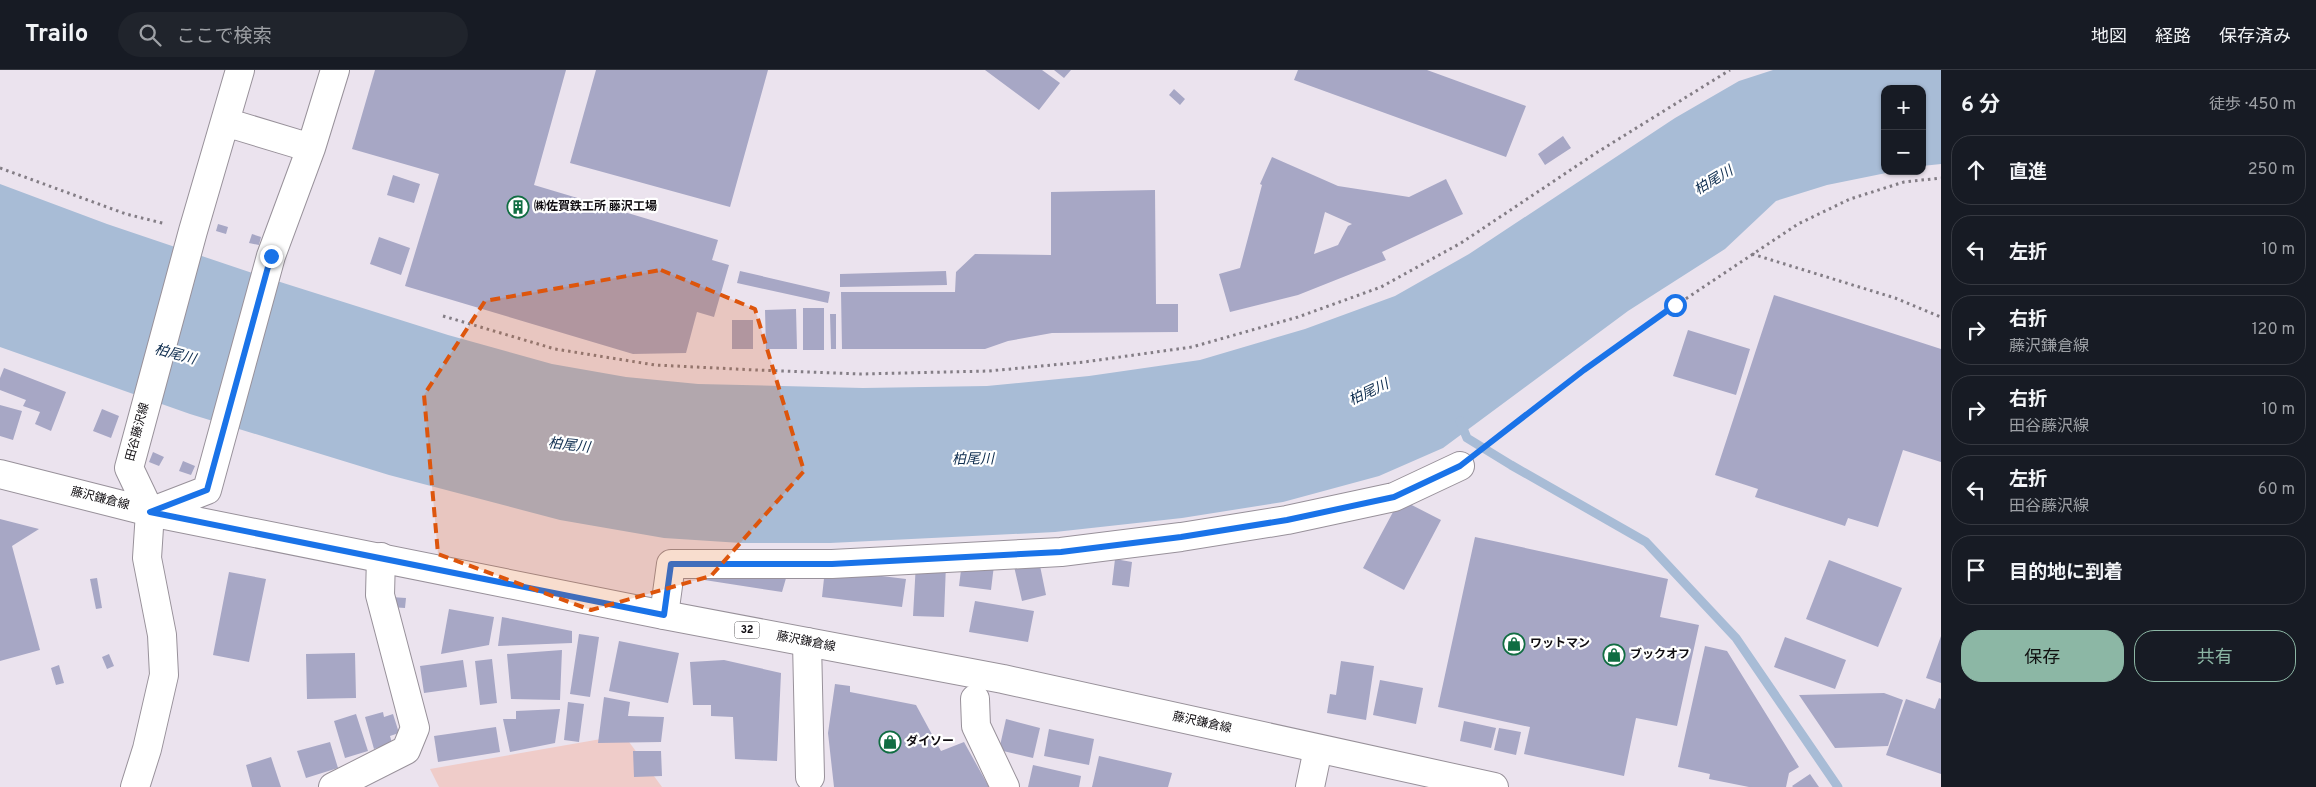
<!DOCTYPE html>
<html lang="ja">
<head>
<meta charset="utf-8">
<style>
	:root { --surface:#171b24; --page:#20242c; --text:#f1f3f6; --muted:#9ea1a6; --line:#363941; --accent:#8cb7a5 }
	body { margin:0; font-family:Overpass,"Noto Sans JP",sans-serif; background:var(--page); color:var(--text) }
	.controls { position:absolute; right:15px; top:15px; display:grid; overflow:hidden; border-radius:10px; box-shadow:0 1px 4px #0004 }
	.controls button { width:45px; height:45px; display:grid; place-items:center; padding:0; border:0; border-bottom:1px solid var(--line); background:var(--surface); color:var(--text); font:25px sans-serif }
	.stop { position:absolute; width:15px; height:15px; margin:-11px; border:4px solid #1a73e8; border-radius:50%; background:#fff }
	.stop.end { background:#1a73e8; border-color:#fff; box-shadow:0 1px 5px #0008 }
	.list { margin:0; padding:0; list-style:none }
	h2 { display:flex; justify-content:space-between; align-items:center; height:65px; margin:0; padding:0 20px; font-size:21px }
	h2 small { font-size:16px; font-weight:400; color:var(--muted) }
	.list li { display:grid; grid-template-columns:32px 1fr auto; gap:15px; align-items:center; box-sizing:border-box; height:70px; margin:0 10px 10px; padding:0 10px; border:1px solid var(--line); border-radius:20px }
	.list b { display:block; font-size:19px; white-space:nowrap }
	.list p { margin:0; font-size:16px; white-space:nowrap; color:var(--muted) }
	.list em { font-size:16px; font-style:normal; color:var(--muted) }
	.actions { display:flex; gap:10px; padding:15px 20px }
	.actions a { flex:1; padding:11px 0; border:1px solid var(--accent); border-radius:20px; text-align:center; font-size:18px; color:var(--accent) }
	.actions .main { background:var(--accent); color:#111 }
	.icon { flex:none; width:28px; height:28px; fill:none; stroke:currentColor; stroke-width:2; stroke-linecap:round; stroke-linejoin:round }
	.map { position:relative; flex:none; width:1941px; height:717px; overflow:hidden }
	header { display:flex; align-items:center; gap:30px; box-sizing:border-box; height:70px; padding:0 25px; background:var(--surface); border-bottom:1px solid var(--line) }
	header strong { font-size:24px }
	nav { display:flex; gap:28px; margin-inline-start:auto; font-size:18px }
	.search { width:350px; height:45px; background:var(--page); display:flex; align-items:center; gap:12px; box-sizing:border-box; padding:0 18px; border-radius:28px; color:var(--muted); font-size:19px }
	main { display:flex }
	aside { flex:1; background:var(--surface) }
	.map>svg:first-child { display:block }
	.grass { fill:#efccc9 }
	.water { fill:#a8bcd6 }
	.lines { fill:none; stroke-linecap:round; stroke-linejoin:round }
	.stream { stroke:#a8bcd6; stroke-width:9 }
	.building { fill:#a7a7c5; fill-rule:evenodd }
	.minor-casing { stroke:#98919a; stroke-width:30 }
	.major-casing { stroke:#98919a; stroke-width:30 }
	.path { stroke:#837d85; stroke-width:3; stroke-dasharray:2.5 4; stroke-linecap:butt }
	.minor { stroke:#fff; stroke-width:28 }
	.major { stroke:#fff; stroke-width:28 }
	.route { stroke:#1a73e8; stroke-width:6 }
	.marked { fill:#dd550c; fill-opacity:0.2; stroke:#dd550c; stroke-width:4; stroke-dasharray:10 6; stroke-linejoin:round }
	.labels { text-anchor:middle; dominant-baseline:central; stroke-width:4.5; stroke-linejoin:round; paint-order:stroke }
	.shield { fill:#fff; stroke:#585658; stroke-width:1 }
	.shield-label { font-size:11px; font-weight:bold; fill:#100d11 }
	.poi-label { font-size:12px; font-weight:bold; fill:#100d11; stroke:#fff; text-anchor:start }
	.street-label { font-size:12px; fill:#100d11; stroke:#fff }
	.water-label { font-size:14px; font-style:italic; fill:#0d2c4e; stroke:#fff }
</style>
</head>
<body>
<header>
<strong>Trailo</strong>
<div class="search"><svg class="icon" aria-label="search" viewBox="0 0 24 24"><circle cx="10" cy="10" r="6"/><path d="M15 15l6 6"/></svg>ここで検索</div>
<nav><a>地図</a><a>経路</a><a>保存済み</a></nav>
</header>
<main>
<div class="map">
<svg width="1941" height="717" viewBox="0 0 1941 717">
	<rect width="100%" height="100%" fill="#ebe3ee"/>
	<!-- grass -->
	<path class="grass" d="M624,665l38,52h-223l-9,-18z"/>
	<!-- water -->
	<path class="water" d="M1773,0h168v94l-19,2v-77h-37v82h11l-69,14 -51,16 -51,48 -97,62 -185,137 -64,28 -96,26 -101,16 -127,14 -225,11h-89l-77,-5 -104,-18 -171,-45 -199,-61 -190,-67v-163l107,40 151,51 190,60 104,29 74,13 72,7 165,4 124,-2 102,-10 111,-16 105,-31 90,-33 74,-42 206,-136 64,-37z"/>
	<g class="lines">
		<!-- stream -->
		<path class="stream" d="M1460,351l7,17 44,27 135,77 90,96 102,149"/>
	</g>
	<!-- building -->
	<path class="building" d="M375,0h191l-32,115 184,55 -6,20 17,5 -15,52 -17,-5 -11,41 -53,1 -228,-68 34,-112 -87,-25z
		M596,0h172l-38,137 -160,-44z
		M985,0h57l18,13 -21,27z
		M1054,0h17l-7,8z
		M1298,0h129l99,36 -20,51 -212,-77z
		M1174,19l11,10 -5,6 -11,-10z
		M1563,66l8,12 -26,17 -7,-11z
		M1272,87l66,29 71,11 37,-18 17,35 -81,38 4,8 -88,35 -68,17 -11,-38 21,-6 22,-83 -2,-1zM1325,142l27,12 -4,2 -10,19 -24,9z
		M393,105l27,9 -6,19 -27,-8z
		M1155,120l1,114h22v28l-126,1 -44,8 -23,8h-143l-1,-57h114l1,-20 19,-18 76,1v-63z
		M218,154l10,3 -2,7 -10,-3z
		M252,164l9,3 -2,8 -10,-2z
		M379,167l31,11 -9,27 -31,-11z
		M740,201l90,21 -2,11 -91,-20z
		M946,201l1,14 -107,2v-13z
		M1774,225l167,54v113l-38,-12 -25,77 -30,-9 -3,8 -90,-29 3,-8 -43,-14z
		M803,238h21v42h-21z
		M796,239l1,40h-31l-1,-39z
		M830,244h6v35h-5z
		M732,250h21v29h-21z
		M1688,260l62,19 -14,46 -63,-19z
		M4,298l62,24 -15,39 -16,-7 5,-12 -17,-6 3,-6 -26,-10v-12z
		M0,335l22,6 -9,29 -13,-4z
		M102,339l17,7 -8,22 -18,-7z
		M153,382l11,5 -5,9 -10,-4z
		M183,391l12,5 -4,9 -12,-4z
		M1400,429l41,21 -37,70 -41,-22z
		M0,449l39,10 -27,17 28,104 -40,11z
		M1475,467l193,42 -8,38 39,8 -22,101 -41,-8 -12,58 -100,-22 6,-27 -92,-20z
		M1038,486l8,39 -24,6 -9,-39z
		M1115,489l17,3 -3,25 -17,-2z
		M1829,490l73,28 -24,59 -72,-28z
		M962,492l32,3 -3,25 -32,-4z
		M916,493l30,1 -2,53 -31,-1z
		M698,498h91l-7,24 -84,-13z
		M825,499l81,10 -4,28 -80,-10z
		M229,502l37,7 -17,83 -36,-7z
		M97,508l5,30 -6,1 -6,-30z
		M391,527l15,1 -1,10 -15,-1z
		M975,531l59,10 -6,31 -59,-10z
		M449,539l45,8 -5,28 -48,9z
		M502,547l70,14v12l-74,3z
		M579,564l20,3 -9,60 -20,-3z
		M1941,566v47l-15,-5z
		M1785,567l61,23 -11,29 -61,-22z
		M619,571l60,12 -11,50 -59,-12z
		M1705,576l22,5 72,116 -10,6 -3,14h-37l-40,-8 1,-5 -32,-7z
		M562,580l-2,50 -49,-1 -4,-45z
		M355,583l1,45 -49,1 -1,-45z
		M109,584l5,12 -7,3 -5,-12z
		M492,589l5,44 -17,2 -5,-44z
		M463,590l4,27 -43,6 -4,-27z
		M724,590l57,13 -4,88 -42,-2 -2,-42 -22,-1v-11h-18l-3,-43z
		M1341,591l33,5 -8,54 -39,-7 3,-19 6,1z
		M59,595l5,18 -8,2 -5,-17z
		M1380,610l43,8 -7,36 -43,-9z
		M835,614l15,2v6l66,13 25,46 23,-9 25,45h-155l-6,-54z
		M1884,623l19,7 -15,46 -53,2 -36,-53z
		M604,627l26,5 -2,14 36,1 -3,25 -63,1z
		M1939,628l2,1v75l-55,-19 20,-56 29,10z
		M568,632l16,2 -5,38 -15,-2z
		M560,639l-5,34 -45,9 -7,-33h13v-8z
		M383,642l1,5 9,-3 6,19 -9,3 2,7 -18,6 -9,-32z
		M356,644l12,37 -23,7 -11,-37z
		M1006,649l34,9 -7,30 -34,-8z
		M1464,651l32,7 -5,20 -31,-7z
		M496,657l4,25 -62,10 -4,-26z
		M1499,658l22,4 -5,23 -22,-5z
		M1049,659l45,10 -5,26 -45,-9z
		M330,672l8,26 -32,10 -9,-27z
		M633,681h28l1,25 -28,1z
		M1099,686l73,17 -4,14h-76z
		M271,687l10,30h-29l-6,-22z
		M1033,695l48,11 -2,11h-51z
		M1810,704l9,13h-26l-1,-1z"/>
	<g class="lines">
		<!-- minor casing -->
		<g class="minor-casing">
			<path id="minor" d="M664,545l7,-51h161l229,-12 120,-15 106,-17 107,-23 66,-31
				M807,572l3,135
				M975,629l1,27 29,61
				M135,717l12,-38 17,-74 -2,-40 -15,-77 3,-46
				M333,717l73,-37 9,-22 -35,-133 1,-38
				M1310,717l8,-38"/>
		</g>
		<!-- major casing -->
		<g class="major-casing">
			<path id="major" d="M240,0l-47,161 -64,237 21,44 57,-22 64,-234 40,-108 24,-78
				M225,52l86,26
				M0,404l150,38 514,103 339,64 491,108"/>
		</g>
		<!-- path -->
		<path class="path" d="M0,98l126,46 40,10
			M1752,184l143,44 46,19
			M443,246l112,33 100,16 101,5 105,4 128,-3 95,-9 108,-15 106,-30 83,-30 80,-44 135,-90 134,-83
			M1482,379l142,-109 174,-116 52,-25 54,-17 37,-4"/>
		<!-- minor -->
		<use href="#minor" class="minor"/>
		<!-- major -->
		<use href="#major" class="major"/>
	</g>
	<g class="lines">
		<!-- route -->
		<path class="route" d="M271,186l-64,234 -57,22 514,103 7,-51h161l229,-12 120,-15 106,-17 107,-23 66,-31 124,-96 91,-65"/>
	</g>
	<!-- marked area -->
	<path class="marked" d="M661,200l94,39 49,162 -93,105 -120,34 -153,-56 -14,-159 61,-94z"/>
	<!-- icons -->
	<defs>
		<g id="building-ring" transform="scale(1.125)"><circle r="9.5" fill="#fff" stroke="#106d42" stroke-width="1.5"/><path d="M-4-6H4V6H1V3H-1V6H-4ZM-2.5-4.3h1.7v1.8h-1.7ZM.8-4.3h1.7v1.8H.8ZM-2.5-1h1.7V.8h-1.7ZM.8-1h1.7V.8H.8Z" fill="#106d42"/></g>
		<g id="shop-ring" transform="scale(1.125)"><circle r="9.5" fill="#fff" stroke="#106d42" stroke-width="1.5"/><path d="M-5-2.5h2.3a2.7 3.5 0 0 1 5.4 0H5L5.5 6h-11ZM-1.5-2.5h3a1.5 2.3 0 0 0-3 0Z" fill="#106d42"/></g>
	</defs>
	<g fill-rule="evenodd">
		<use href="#building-ring" x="518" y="137"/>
		<use href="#shop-ring" x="1514" y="574"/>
		<use href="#shop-ring" x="1614" y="585"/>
		<use href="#shop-ring" x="890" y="672"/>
	</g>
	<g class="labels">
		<!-- shield labels -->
		<rect class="shield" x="734.5" y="551.5" width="25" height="17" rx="4"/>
		<g class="shield-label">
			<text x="747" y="560">32</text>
		</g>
		<!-- poi labels -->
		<g class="poi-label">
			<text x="534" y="137">㈱佐賀鉄工所 藤沢工場</text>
			<text x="1530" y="574">ワットマン</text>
			<text x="1630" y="585">ブックオフ</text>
			<text x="906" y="672">ダイソー</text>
		</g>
		<!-- street labels -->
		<g class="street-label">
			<text transform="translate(138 362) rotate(-75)">田谷藤沢線</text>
			<text transform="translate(100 429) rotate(14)">藤沢鎌倉線</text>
			<text transform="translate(806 572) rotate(11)">藤沢鎌倉線</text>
			<text transform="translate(1202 653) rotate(12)">藤沢鎌倉線</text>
		</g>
		<!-- water labels -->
		<g class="water-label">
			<text transform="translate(1714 111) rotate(-31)">柏尾川</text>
			<text transform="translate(175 285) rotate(15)">柏尾川</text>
			<text transform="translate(1369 323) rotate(-25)">柏尾川</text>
			<text transform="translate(569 376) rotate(7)">柏尾川</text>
			<text transform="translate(973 390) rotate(-1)">柏尾川</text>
		</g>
	</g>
</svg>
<div class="controls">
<button>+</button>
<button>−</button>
</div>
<div class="stop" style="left:1675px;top:235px"></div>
<div class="stop end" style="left:271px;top:186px"></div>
</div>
<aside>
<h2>6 分<small>徒歩 · 450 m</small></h2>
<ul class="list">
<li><svg class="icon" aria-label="ahead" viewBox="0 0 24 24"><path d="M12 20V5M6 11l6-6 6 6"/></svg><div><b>直進</b></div><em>250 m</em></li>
<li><svg class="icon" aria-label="left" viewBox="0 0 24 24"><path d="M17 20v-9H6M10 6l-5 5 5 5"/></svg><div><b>左折</b></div><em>10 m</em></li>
<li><svg class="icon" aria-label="right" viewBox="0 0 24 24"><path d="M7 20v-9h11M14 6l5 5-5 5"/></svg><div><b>右折</b><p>藤沢鎌倉線</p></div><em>120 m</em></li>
<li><svg class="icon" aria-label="right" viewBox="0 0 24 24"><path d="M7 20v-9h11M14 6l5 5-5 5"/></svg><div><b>右折</b><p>田谷藤沢線</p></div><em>10 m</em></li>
<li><svg class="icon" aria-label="left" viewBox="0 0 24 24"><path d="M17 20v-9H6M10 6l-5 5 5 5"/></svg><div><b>左折</b><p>田谷藤沢線</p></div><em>60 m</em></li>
<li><svg class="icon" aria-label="arrive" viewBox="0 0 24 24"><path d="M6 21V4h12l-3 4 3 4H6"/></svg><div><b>目的地に到着</b></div></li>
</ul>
<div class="actions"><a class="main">保存</a><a>共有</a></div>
</aside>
</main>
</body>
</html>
